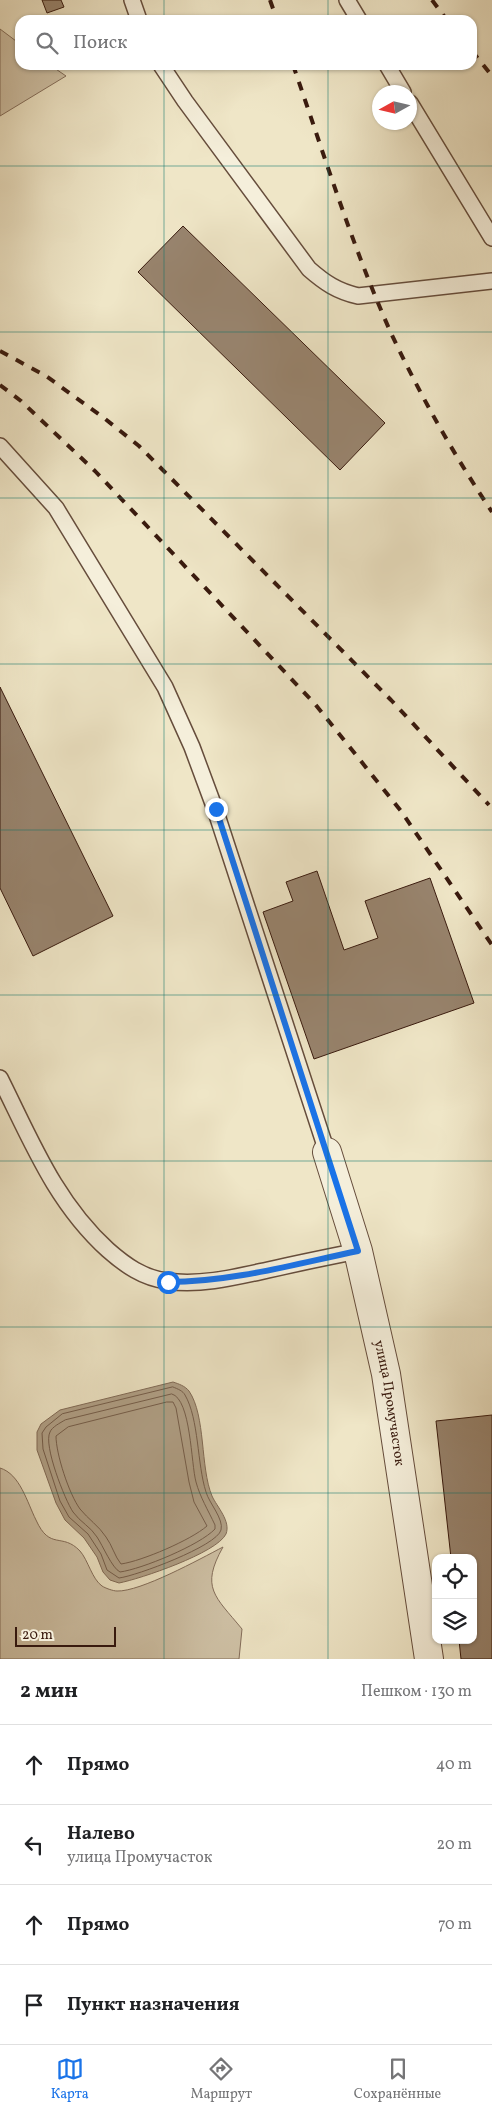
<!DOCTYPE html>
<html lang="ru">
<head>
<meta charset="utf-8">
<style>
	:root { --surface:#fff; --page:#f6f6f6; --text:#202124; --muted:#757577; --line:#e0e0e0; --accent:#1a73e8 }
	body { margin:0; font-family:Vollkorn,serif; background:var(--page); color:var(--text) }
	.controls { position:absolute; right:15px; bottom:15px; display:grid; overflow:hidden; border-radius:10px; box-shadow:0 1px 4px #0004 }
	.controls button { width:45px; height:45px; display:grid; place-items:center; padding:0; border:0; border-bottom:1px solid var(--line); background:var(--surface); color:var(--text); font:25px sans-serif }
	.compass { position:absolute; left:372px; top:85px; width:45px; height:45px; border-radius:50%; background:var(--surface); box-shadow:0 1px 4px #0004; rotate:262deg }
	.scale { position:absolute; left:15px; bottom:12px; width:101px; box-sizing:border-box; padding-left:5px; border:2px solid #391a0e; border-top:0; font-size:14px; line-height:18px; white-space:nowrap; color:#391a0e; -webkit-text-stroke:4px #f5efdb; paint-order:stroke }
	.stop { position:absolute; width:15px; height:15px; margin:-11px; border:4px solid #1a73e8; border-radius:50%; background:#fff }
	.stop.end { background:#1a73e8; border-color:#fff; box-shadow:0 1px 5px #0008 }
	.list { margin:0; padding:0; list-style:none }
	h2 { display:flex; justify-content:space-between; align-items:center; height:65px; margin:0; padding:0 20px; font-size:21px }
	h2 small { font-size:16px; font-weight:400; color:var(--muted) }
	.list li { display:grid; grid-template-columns:32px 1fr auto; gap:15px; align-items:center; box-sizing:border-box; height:80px; padding:0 20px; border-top:1px solid var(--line) }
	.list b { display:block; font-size:19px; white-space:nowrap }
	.list p { margin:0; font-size:16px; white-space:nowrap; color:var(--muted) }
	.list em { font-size:16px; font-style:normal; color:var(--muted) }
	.icon { flex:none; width:28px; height:28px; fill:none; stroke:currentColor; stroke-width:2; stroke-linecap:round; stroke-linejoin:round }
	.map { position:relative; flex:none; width:492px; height:1659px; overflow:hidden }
	.search { position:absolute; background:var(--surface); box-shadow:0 1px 4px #0004; left:15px; right:15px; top:15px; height:55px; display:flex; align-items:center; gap:12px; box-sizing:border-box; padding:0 18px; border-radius:15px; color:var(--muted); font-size:19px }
	.sheet { height:385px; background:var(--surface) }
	nav { display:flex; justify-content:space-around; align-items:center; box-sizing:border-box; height:70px; border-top:1px solid var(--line); background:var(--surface); font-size:14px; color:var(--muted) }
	nav a { display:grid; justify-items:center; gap:2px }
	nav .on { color:var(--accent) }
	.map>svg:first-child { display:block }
	.green { fill:#d0c3a8; stroke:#846e5b }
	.water { fill:#b1a188; stroke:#816b57 }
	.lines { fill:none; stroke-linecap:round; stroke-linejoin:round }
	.shore { stroke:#755e4b; stroke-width:1 }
	.building { fill:#98846e; stroke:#391a0e }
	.lane-casing { stroke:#664d3c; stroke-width:18 }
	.street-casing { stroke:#664d3c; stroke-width:30 }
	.lane { stroke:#f5efdb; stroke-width:15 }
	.street { stroke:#f5efdb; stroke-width:28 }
	.rail { stroke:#391a0e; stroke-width:4; stroke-dasharray:9 9; stroke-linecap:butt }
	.route { stroke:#1a73e8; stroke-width:6 }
	.grid { fill:none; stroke:#0f766e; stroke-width:1; stroke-opacity:0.55 }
	.labels { text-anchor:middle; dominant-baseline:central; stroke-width:5; stroke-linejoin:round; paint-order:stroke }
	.street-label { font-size:14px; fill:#391a0e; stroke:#f5efdb }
</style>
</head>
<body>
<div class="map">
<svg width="492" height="1659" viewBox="0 0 492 1659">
	<rect width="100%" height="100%" fill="#efe6c7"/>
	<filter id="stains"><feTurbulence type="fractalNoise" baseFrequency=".004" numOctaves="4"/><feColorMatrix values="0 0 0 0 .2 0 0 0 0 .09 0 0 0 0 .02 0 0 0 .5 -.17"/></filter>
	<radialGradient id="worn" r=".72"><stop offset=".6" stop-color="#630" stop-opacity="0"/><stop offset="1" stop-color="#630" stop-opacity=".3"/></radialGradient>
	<!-- green -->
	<path class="green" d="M0,29l20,15v21h30l16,11 -66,40z
		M0,1468c20,6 27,34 36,52 14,31 26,12 44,31 8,9 12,28 22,35 3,2 11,5 15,5 23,1 83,-32 106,-44 -23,41 -8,49 19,82l-3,30h-239z"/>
	<!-- water -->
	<path class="water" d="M173,1382c6,2 12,4 16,9 17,25 11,76 23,105 5,11 19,25 14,38 -9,19 -86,45 -107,49l-9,-3 -7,-8 -6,-15 -13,-19 -19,-18 -9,-17 -19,-53v-18l4,-8 19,-14z"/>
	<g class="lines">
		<!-- shore -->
		<path class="shore" d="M173,1387c5,2 10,4 12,8 14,24 12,69 21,97 3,11 18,27 15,38 -4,16 -85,46 -102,48l-12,-8 -6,-16 -13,-20 -19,-17 -9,-16 -17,-52 -1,-16 4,-6 16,-13z
			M172,1394c19,5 19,70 24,88 4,15 12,28 19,43v4c-15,16 -73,40 -95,43 -8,-4 -17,-26 -23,-35 -6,-10 -17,-15 -24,-25 -8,-12 -30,-67 -23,-80 2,-5 10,-9 15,-12z
			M167,1402h6l3,6 13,74 5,20 13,24c-16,14 -65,35 -86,38 -6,-7 -9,-19 -15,-27 -7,-11 -18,-18 -26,-28 -11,-15 -24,-55 -24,-73l12,-9z"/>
	</g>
	<!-- building -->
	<path class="building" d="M42,0h19l3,7 -17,6z
		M183,226l202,197 -45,47 -202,-198z
		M0,687l113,229 -80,40 -33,-68z
		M317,871l27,79 34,-12 -13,-37 65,-23 44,125 -160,56 -51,-147 30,-11 -7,-19z
		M492,1415v244h-31l-2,-19h14v-82h-22l-15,-137z"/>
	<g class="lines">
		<!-- lane casing -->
		<g class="lane-casing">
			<path id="lane" d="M132,0l7,20
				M347,0l12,20
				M161,65l24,36 124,168c16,14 28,22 49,27l134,-15
				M387,65l16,27
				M410,103l82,135
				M0,446l56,62 109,179 27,60 23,62 112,343
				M0,1078c31,62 55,124 108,172 17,15 35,28 59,31 33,5 69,-4 101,-11 30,-7 60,-13 90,-19"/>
		</g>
		<!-- street casing -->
		<g class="street-casing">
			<g id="street">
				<path id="s1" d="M327,1152l31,99 28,123 43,285"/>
			</g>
		</g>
		<!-- lane -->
		<use href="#lane" class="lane"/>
		<!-- street -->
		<use href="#street" class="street"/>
		<!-- rail -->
		<path class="rail" d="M270,0l7,20
			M432,0l15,20
			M472,51l20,25
			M293,65c31,89 59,181 98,268 29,62 63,122 101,179
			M0,351l46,25 58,42 35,28 252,254 98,105
			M0,385l21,16 74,70 220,233 86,107 91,134"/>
	</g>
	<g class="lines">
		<!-- route -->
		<path class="route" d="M168,1282c64,0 127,-18 190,-31l-142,-442"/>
	</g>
	<!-- grid -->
	<path class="grid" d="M164,0v20M328,0v20M164,65v1594M328,65v1594M0,166h492M0,332h492M0,498h492M0,664h492M0,830h492M0,995h492M0,1161h492M0,1327h492M0,1493h492"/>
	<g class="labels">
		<!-- street labels -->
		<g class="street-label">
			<text stroke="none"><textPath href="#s1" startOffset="259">улица Промучасток</textPath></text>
		</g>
	</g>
	<rect width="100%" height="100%" filter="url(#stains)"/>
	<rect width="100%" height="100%" fill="url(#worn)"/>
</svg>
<div class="controls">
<button><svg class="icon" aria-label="locate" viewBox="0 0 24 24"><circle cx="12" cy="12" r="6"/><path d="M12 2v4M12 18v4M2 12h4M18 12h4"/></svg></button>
<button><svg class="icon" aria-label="layers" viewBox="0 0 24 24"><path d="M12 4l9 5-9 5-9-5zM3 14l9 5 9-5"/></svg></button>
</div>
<svg class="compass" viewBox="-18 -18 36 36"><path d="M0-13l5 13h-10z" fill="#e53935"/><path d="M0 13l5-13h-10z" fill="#757577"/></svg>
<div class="scale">20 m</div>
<div class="stop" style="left:168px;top:1282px"></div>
<div class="stop end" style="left:216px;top:809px"></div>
<div class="search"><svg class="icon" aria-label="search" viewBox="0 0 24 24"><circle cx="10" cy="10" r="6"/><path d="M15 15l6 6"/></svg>Поиск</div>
</div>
<section class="sheet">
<h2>2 мин<small>Пешком · 130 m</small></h2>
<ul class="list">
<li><svg class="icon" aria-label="ahead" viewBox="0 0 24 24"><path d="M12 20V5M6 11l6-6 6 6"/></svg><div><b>Прямо</b></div><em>40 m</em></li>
<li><svg class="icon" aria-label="left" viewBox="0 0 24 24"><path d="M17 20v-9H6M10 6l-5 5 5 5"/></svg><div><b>Налево</b><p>улица Промучасток</p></div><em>20 m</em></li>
<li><svg class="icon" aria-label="ahead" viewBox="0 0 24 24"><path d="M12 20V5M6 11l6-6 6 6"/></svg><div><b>Прямо</b></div><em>70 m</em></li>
<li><svg class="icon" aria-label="arrive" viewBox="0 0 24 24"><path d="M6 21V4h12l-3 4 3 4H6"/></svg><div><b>Пункт назначения</b></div></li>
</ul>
</section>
<nav>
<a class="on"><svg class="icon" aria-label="map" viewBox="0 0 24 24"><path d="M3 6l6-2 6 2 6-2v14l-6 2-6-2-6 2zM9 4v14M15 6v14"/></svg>Карта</a>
<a><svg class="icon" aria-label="directions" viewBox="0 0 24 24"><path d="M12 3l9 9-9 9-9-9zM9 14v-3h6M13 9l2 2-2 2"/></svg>Маршрут</a>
<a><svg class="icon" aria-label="saved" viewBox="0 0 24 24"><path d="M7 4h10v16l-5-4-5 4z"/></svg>Сохранённые</a>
</nav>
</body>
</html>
